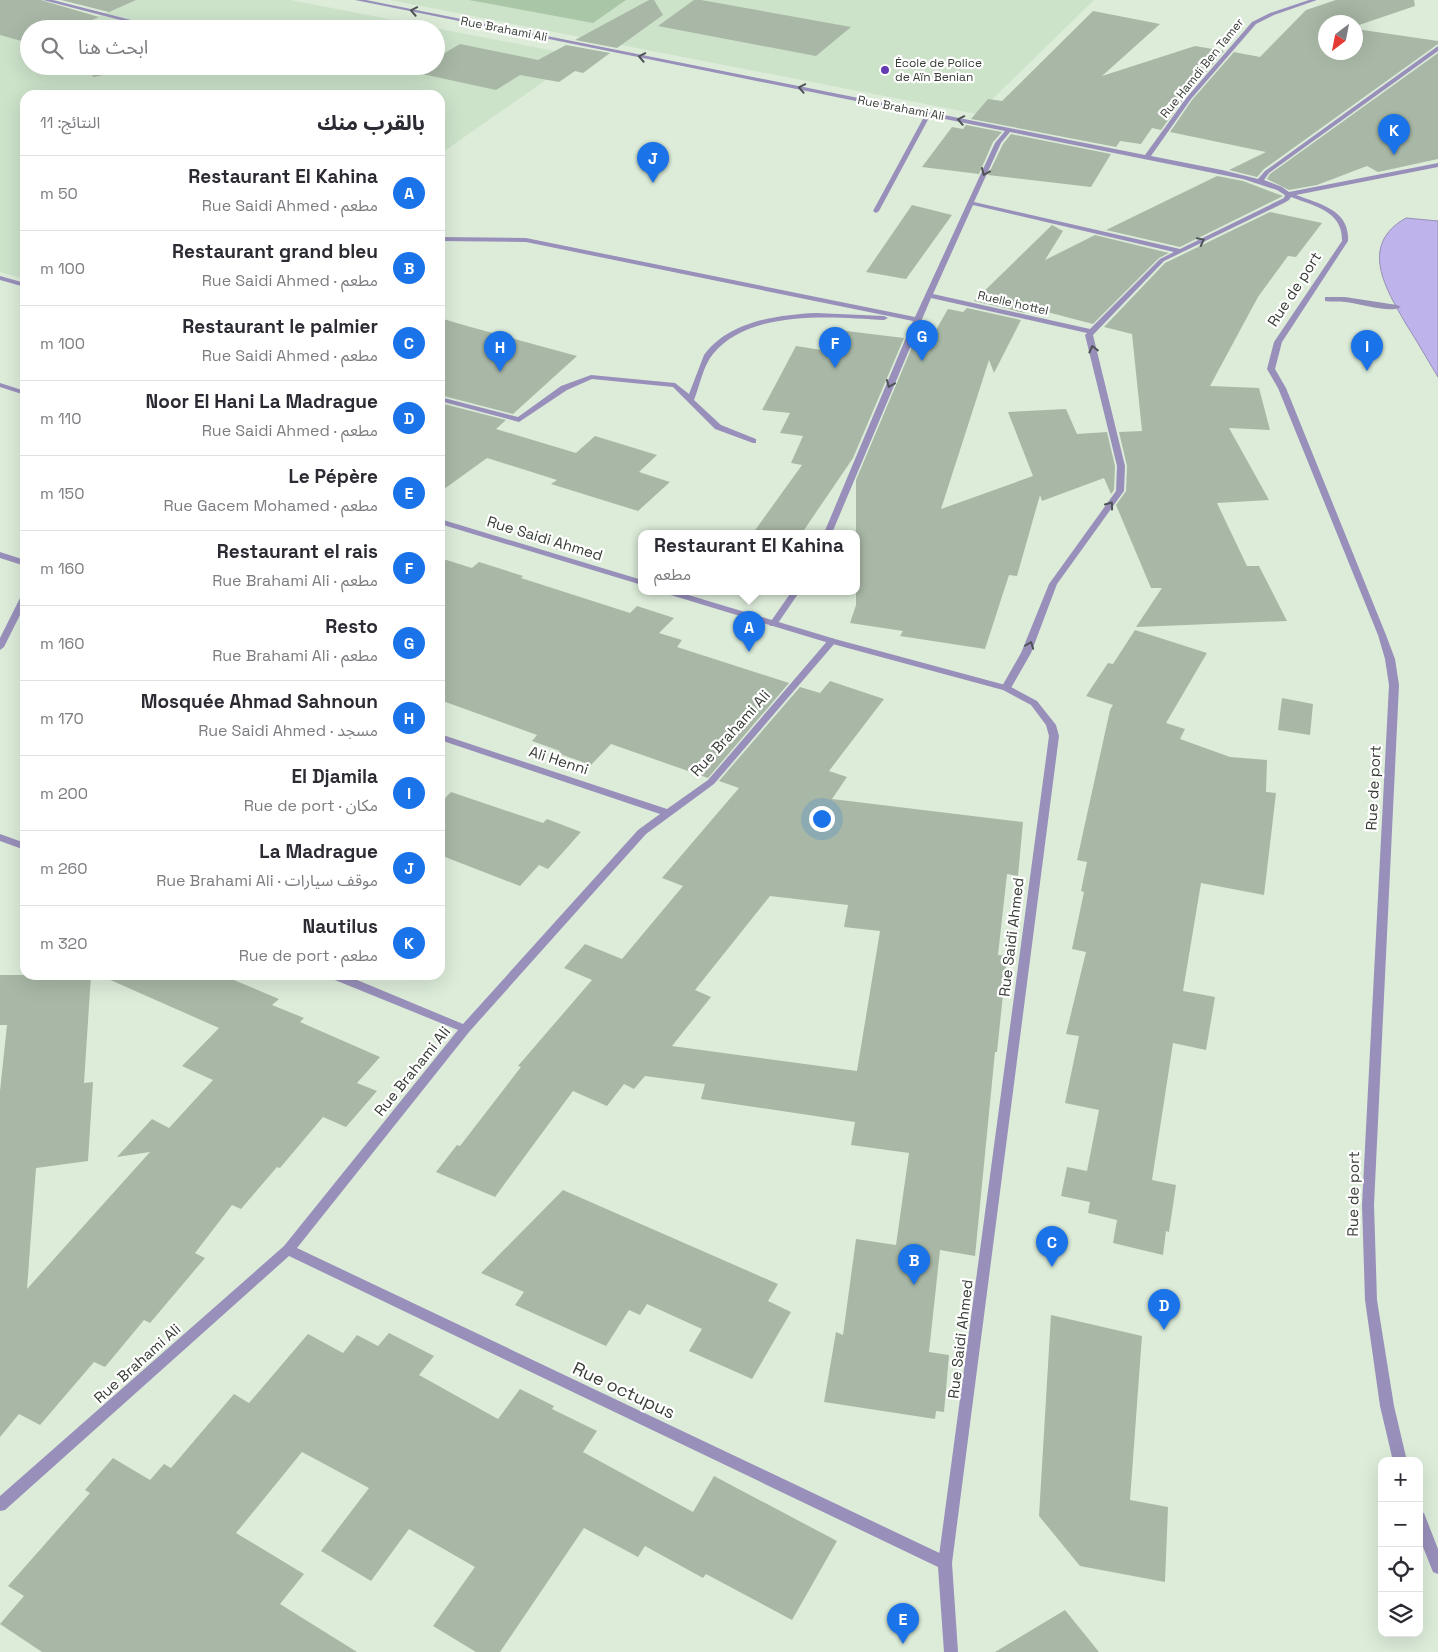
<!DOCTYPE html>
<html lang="ar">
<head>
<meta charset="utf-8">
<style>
	:root { --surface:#fff; --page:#f2f2f3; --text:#2b2b33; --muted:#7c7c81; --line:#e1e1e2; --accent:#1a73e8 }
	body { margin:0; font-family:"Space Grotesk","Noto Sans Arabic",sans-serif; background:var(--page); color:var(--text); direction:rtl }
	.controls { position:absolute; right:15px; bottom:15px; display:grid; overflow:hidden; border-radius:10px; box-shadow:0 5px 20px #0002 }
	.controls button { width:45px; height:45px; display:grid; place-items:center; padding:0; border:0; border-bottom:1px solid var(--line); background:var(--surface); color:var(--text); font:25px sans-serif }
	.compass { position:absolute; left:1318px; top:15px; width:45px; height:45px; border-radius:50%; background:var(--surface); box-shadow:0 5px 20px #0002; rotate:212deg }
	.you { position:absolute; left:821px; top:818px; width:18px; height:18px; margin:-12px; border:4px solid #fff; border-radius:50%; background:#1a73e8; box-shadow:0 0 0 8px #1a73e833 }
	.badge { display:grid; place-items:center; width:32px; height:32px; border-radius:50%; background:var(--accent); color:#fff; font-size:16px; font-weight:700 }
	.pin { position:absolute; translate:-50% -41px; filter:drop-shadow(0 1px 2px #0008) }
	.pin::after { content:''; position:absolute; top:26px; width:18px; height:15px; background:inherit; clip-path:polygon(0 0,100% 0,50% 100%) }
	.popup { position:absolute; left:638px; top:530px; width:222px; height:65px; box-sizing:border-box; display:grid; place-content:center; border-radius:10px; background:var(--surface); filter:drop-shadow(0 1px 4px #0005); font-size:16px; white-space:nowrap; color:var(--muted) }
	.popup b { font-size:19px; color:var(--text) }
	.popup::after { content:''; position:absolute; left:50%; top:100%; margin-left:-10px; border:10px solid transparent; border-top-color:var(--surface) }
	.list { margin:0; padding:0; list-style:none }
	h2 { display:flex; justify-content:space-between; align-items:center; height:65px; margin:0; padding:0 20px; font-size:21px }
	h2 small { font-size:16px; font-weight:400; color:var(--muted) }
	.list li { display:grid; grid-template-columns:32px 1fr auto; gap:15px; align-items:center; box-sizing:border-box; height:75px; padding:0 20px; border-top:1px solid var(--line) }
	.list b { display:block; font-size:19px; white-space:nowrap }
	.list p { margin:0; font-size:16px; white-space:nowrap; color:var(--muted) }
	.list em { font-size:16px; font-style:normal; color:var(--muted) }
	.icon { flex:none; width:28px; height:28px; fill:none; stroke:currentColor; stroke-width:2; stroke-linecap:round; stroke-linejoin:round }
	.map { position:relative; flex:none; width:1438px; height:1652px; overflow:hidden; direction:ltr }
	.search { position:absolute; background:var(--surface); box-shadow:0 5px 20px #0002; left:20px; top:20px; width:425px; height:55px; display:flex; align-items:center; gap:12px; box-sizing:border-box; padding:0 18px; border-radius:28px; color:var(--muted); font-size:19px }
	.panel { position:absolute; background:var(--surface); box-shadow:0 5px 20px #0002; left:20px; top:90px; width:425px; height:890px; border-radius:15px; direction:rtl }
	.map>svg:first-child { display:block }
	.built { fill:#cce2c9; fill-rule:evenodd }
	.green { fill:#a9c7a6 }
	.water { fill:#beb3ea; stroke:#9690b4 }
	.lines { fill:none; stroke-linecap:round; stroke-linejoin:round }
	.stream { fill:#9690b4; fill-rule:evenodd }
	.building { fill:#a9b8a6; fill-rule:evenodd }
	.minor { fill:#9890ba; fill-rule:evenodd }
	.tertiary { fill:#9890ba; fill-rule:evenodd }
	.oneway { stroke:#4f5257 }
	.poi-dot { fill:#633bb3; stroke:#fff; stroke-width:2 }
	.labels { text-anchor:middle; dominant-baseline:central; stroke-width:4.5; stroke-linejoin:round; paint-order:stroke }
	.far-street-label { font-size:12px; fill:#373d36; stroke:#fff }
	.far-poi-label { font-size:12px; fill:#373d36; stroke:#fff; text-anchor:start }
	.street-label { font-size:15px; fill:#373d36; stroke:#fff }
	.near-street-label { font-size:18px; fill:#373d36; stroke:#fff }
</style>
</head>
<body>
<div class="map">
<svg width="1438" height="1652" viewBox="0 0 1438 1652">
	<rect width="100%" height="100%" fill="#dcecd9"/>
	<!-- built -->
	<path class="built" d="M0,0l94,18 40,-18h156l290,56 -140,98v-59h-415v184l-25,-7zM29,29h407v37h-407z
		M390,0h704l-117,114z"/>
	<!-- green -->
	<path class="green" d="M469,0h157l-33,23z"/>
	<!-- water -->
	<path class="water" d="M1406,218l32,3v156c-11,-18 -21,-36 -32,-53 -20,-35 -48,-79 0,-106z"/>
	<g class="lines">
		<!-- stream -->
		<path class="stream" d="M1325,297h20l52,8 4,2c-10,7 -42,-4 -56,-5 -6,-1 -13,0 -20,-1z"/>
	</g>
	<!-- building -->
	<path class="building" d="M0,0h41l58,17 -22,10 9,2h-57v14l-29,-8z
		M61,0h75l-27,12z
		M649,0h5l9,15 -46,33 -42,-8z
		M694,0h7l150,27 -35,29 -158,-30z
		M1336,0h78l1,6 -59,20v-4h-30v30h30v-23l82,12v3l-174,125 -7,8 -28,-7 37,-18 -96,-20 22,-32 42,-48 26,5 46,-47z
		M1093,11l67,13 -58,52 93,-30 29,5 -38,45 -25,34 -9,-2 -11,16 -21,-3 -4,6 -145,-28 17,-20 14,2z
		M460,44l78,16 28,-15 44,8 -27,20 -8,-2 -16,11 -39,-7 -24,15 -83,-18 10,-6h13v-8z
		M1438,53v106l-60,13 -11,-6 -50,19 -28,5 -22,-11 3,-5z
		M80,66h60l-46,11z
		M966,125l36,7 -9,10 -14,32 -57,-7 30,-40 11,2z
		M1011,134l100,20 -20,33 -103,-12 15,-31z
		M1217,176l26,5 40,15 -103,51 -74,-17z
		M912,205l40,10 -46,64 -40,-7z
		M1270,212l52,11 -26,34 -8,-1 -30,41 -48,89 49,2 11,42 -41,-2 40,72 -52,3 30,63h12l28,55 -151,6 26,-39h-11l-35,-83 10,-14 1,-25 -8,-34 23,-1 -10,-97 -28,-7 61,-64z
		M1052,225l11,6 -18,29 50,-25 74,18 -10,5 -66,66 -65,-17 -3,6 -51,-12z
		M967,308l54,12 -27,53 -5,-13 -48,149 92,-33 -25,-64 58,-3 11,25 30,-2 8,34 -1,24 -3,4 -7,-16 -62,23 -2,-6 -23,81 -8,-1 -24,74 -85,-13 3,-5 -53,-8 6,-18v-125l59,-140 14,2 19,-33 15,3z
		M440,318l27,8 110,30 -64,58 -73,-19z
		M838,330l66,8 -51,120 -51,75h-49l49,-68 -11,-2 12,-27 -23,-3 10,-20 -28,-3 34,-64 32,5z
		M440,403l66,17 -10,9 80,24 19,-17 62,19 -18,17 31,10 -32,29 -87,-27 6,-4 -70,-22 -47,34z
		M440,558l32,10 7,-6 44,14 -2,2 109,35 7,-7 37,12 -15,15 23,7 -5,7 112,36 -81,95 -97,-34 -20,21 -34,-12 3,-2 -28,-10 5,-6 -97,-35z
		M1135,630l72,23 -41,70 19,6 -5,10 50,18 37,3 -1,32 10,1 -12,102 -63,-12 -18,108 32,6 -9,53 -33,-7 -21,137 24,5 -7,47 -3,-1 -3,24 -50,-12 4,-23 -29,-7 2,-11 -29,-6 6,-29 20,4 12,-61 -34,-7 14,-67 -13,-2 20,-82 -14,-3 12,-57 -3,-1 6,-29 -10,-2 33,-150 3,-5 -27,-9 22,-33 5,1z
		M830,681l54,18 -55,72 18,6 -15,22 191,23 -5,54 -11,-2 -9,81 9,1 -10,96h-2l-20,204 -35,-6 -11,102 20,3 -5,57 -8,-1 -1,8 -111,-17 12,-70 7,3 13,-96 40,6 13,-92 -58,-8 4,-23 -154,-23 4,-15 -60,-8 -11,13 -10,-5 -17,22 -34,-15 -78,106 -59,-25 21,-27 3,1 61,-79 -3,-1 74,-86 -28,-12 21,-24 37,15 61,-73 -21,-8 77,-90 -20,-7 81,-94 20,6zM770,896l78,9 -4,22 36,4 -23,140 -185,-25 39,-49 -16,-7z
		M1282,698l31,6 -3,31 -32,-5z
		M451,792l92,31 4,-4 34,13 -33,37 -9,-4 -19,21 -80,-31v-52z
		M0,975h91l-7,108 9,-1 -5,79 -52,7 -9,121 123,-137 -33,5 35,-38 17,9 44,-48 -31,-14 37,-38 -120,-53h123l57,24 -7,6 32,13 -4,4 80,35 -23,26 20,8 -31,36 -23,-10 -43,51 -3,-1 -36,42 -9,-4 -37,48 10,5 -55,65 -6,-3 -39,47 -11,-5 -54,63 -21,-11 -19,23v-346l7,-66h-7z
		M563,1190l215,94 -10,17 23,11 -39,67 -63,-28 13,-22 -55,-25 -7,11 -11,-5 -23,36 -91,-41 9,-13 -43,-19z
		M1051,1315l91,21 -12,164 38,7 -3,75 -85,-16 -41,-50z
		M389,1333l45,23 -15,19 79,44 22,-30 34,17 -2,3 45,22 -14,21 110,60 21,-36 123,65 -45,79 -86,-46 -3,4 -58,-32 -7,11 -54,-29 -84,124h-24l-43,-26 42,-59 -66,-38 -38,52 -50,-30 48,-63 -67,-36 -66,81 68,41 -24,30 77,48h-315l-42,-28 24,-28 -16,-10 82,-93 -5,-3 28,-32 37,22 14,-16 7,4 63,-74 15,9 59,-69 35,19 14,-18 21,11z
		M1065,1610l34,42h-104z"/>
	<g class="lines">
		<!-- minor -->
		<path class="minor" d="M43,0h10l113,29h-11z
			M355,0h11l779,155 42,-58 65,-75 18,-9 39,-13h8l-43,15 -18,9 -65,75 -40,57 71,14 36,9 7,-8 173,-125v5l-169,122 -5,7 18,7 7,5 149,-29v4l-142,28c24,9 54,15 52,46l-66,101 -7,27 11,19 100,247 9,24 4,26 -25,520 3,95 17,106 13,55h-14l-13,-55 -15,-106 -3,-95 27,-520 -4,-26 -7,-24 -100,-247 -11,-19 7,-27 68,-101c1,-30 -28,-35 -51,-44l-2,3 -5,3 -120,58 -71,74 32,131 -1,25 -67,93 -26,69 -20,35 -5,3 -5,-3 20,-35 28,-69 67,-93 1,-25 -32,-131 2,-2 -156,-35 -99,235h-8l89,-212 -387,-79 -86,-1v-4l86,1 389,79 80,-174 10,-12 -75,-15 -51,95 -3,2 -3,-2 52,-96zM1010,132l233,47 34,11 8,5 -1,3 -104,51 -206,-47 27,-59zM973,205l201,47 -14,7 -70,70 -157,-35z
			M0,276l25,7v4l-25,-7z
			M816,313l68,3 4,2 -4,2c-52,-3 -134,-11 -171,34 -10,12 -13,31 -19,46l27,25 35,14v4h-3l-38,-14 -42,-42 -81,-8 -25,11 -48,32 -79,-21v-4l78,20 43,-31 30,-11 84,8 14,11 15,-39c25,-34 73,-40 112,-42z
			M0,552l25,8v6l-25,-8z
			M792,591h8l-24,35h-6l-1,-2z
			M25,593v12l-21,42 -4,3v-12l21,-42z
			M832,638l4,3 -1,2 -121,141 -68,50 -177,198 -172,216 653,310 2,5 6,89h-14l-6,-85 -649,-311 -284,254 -5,1v-15l284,-250 174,-216 -128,-52 -1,-3h16l118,49 175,-194 22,-16 -220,-74v-6l227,75 41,-29 121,-141z
			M0,834l25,9v7l-25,-9z
			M1419,1512l5,1 14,36v25l-5,-2 -14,-35z"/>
		<!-- tertiary -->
		<path class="tertiary" d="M0,383l25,8v4l-25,-8z
			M440,519l202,61v5l-202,-61z
			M663,591h12l160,48 174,47 28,15 19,24 3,11 -107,827 -2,5 -5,2 -5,-2 -2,-5 111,-827 -3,-11 -15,-20 -28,-15 -174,-47 -165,-50z"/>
	</g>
	<!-- one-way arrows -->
	<defs><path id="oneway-chevron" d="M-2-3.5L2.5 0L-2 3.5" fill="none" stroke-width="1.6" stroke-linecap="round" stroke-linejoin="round" transform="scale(1.25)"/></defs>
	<g class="oneway">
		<use href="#oneway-chevron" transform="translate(414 11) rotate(-169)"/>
		<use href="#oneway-chevron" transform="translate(642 57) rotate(-169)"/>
		<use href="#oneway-chevron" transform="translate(802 88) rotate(-169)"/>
		<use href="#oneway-chevron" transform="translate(961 120) rotate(-169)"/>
		<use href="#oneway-chevron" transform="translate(985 172) rotate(113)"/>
		<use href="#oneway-chevron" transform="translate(1201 241) rotate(-26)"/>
		<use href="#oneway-chevron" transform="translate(1093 349) rotate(-104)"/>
		<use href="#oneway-chevron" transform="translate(890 384) rotate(113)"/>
		<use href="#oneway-chevron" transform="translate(1110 505) rotate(-54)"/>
		<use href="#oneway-chevron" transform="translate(1030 645) rotate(-69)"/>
	</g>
	<!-- markers -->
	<circle class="poi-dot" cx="885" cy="70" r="5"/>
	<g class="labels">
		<!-- far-street labels -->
		<g class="far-street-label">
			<text transform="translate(504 29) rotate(11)">Rue Brahami Ali</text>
			<text transform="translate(1202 68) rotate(-51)">Rue Hamdi Ben Tamer</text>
			<text transform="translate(901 108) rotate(11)">Rue Brahami Ali</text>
			<text transform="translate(1013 303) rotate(13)">Ruelle hottel</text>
		</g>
		<!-- far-poi labels -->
		<g class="far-poi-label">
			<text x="895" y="63">École de Police<tspan x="895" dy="14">de Aïn Benian</tspan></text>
		</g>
		<!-- street labels -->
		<g class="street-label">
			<text transform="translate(1294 289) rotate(-57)">Rue de port</text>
			<text transform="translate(545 538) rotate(17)">Rue Saidi Ahmed</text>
			<text transform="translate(730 733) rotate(-48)">Rue Brahami Ali</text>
			<text transform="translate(559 760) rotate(18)">Ali Henni</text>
			<text transform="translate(1373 788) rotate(-87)">Rue de port</text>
			<text transform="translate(1011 937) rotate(-83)">Rue Saidi Ahmed</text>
			<text transform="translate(412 1071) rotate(-51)">Rue Brahami Ali</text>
			<text transform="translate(1353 1194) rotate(-89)">Rue de port</text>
			<text transform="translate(960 1339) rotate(-83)">Rue Saidi Ahmed</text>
			<text transform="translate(137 1363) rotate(-42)">Rue Brahami Ali</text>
		</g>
		<!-- near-street labels -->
		<g class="near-street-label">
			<text transform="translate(624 1390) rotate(25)">Rue octupus</text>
		</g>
	</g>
</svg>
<div class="controls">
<button>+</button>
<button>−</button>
<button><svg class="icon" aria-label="locate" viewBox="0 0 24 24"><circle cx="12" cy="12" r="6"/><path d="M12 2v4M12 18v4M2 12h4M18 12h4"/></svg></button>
<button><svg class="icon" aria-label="layers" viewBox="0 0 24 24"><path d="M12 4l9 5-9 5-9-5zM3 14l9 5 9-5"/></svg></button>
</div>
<svg class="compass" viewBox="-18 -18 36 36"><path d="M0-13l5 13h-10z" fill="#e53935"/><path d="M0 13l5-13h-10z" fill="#7c7c81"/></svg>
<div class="you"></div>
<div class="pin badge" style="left:749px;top:652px">A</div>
<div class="popup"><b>Restaurant El Kahina</b>مطعم</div>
<div class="pin badge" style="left:914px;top:1285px">B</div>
<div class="pin badge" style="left:1052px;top:1267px">C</div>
<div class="pin badge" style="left:1164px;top:1330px">D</div>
<div class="pin badge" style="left:903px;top:1644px">E</div>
<div class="pin badge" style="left:835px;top:368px">F</div>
<div class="pin badge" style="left:922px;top:361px">G</div>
<div class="pin badge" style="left:500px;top:372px">H</div>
<div class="pin badge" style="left:1367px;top:371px">I</div>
<div class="pin badge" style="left:653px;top:183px">J</div>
<div class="pin badge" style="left:1394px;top:155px">K</div>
<div class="search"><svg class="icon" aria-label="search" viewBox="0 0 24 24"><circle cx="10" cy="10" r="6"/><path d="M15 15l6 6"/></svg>ابحث هنا</div>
<section class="panel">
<h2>بالقرب منك<small>النتائج: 11</small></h2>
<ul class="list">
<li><span class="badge">A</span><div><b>Restaurant El Kahina</b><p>مطعم · Rue Saidi Ahmed</p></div><em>50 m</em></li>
<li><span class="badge">B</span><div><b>Restaurant grand bleu</b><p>مطعم · Rue Saidi Ahmed</p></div><em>100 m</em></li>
<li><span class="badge">C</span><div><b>Restaurant le palmier</b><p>مطعم · Rue Saidi Ahmed</p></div><em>100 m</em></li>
<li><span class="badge">D</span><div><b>Noor El Hani La Madrague</b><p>مطعم · Rue Saidi Ahmed</p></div><em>110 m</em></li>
<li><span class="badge">E</span><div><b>Le Pépère</b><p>مطعم · Rue Gacem Mohamed</p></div><em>150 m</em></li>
<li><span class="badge">F</span><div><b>Restaurant el rais</b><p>مطعم · Rue Brahami Ali</p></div><em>160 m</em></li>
<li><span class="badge">G</span><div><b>Resto</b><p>مطعم · Rue Brahami Ali</p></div><em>160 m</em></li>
<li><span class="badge">H</span><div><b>Mosquée Ahmad Sahnoun</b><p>مسجد · Rue Saidi Ahmed</p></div><em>170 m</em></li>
<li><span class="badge">I</span><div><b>El Djamila</b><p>مكان · Rue de port</p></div><em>200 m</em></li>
<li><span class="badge">J</span><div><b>La Madrague</b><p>موقف سيارات · Rue Brahami Ali</p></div><em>260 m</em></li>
<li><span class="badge">K</span><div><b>Nautilus</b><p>مطعم · Rue de port</p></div><em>320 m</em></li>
</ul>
</section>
</div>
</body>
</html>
